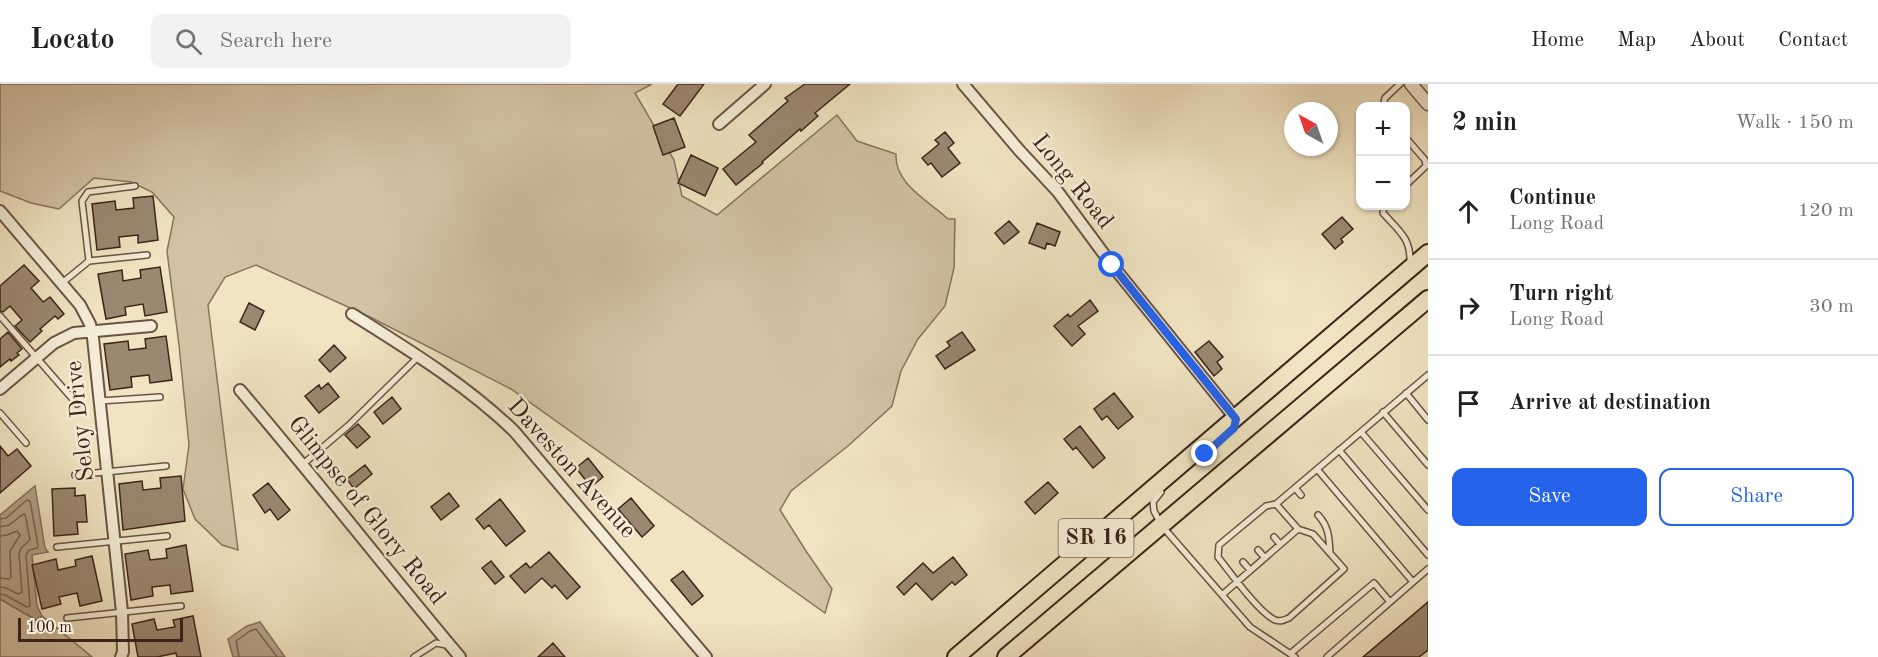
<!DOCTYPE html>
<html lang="en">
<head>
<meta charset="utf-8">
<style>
	:root { --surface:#fff; --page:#f2f2f2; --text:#202124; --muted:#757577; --line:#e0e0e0; --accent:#2563eb }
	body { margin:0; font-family:"Old Standard TT",serif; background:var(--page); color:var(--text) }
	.controls { position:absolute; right:18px; top:18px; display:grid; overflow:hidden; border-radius:12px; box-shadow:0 2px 4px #0004 }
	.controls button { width:54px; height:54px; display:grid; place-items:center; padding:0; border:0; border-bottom:2px solid var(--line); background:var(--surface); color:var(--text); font:30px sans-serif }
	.compass { position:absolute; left:1284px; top:18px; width:54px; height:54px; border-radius:50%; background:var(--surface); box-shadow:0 2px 4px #0004; rotate:320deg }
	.scale { position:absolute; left:18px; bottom:15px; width:165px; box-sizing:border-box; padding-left:6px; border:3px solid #3d241a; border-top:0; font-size:16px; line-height:21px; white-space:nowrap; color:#3d241a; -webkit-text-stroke:4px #f5edd7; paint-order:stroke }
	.stop { position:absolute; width:18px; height:18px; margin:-14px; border:4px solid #2563eb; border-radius:50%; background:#fff }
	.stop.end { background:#2563eb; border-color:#fff; box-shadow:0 2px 6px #0008 }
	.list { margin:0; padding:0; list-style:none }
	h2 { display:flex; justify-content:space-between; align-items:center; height:78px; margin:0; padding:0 24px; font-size:26px }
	h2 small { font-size:20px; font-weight:400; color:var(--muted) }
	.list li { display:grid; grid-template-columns:39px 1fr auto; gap:18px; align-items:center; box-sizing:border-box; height:96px; padding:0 24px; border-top:2px solid var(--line) }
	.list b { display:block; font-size:22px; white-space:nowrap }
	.list p { margin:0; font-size:20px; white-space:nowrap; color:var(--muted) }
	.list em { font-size:20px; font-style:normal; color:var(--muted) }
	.actions { display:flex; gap:12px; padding:18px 24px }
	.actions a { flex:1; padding:14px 0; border:2px solid var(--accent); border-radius:12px; text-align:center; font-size:21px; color:var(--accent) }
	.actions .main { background:var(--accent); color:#fff }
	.icon { flex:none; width:33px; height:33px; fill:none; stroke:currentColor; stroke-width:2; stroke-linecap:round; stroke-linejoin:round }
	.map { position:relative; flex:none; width:1428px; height:573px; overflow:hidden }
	header { display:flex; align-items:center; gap:36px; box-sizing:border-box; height:84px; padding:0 30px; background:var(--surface); border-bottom:2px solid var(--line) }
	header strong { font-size:28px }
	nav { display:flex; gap:33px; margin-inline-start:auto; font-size:21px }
	.search { width:420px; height:54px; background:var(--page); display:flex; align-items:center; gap:15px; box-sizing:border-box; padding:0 21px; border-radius:12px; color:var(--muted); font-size:22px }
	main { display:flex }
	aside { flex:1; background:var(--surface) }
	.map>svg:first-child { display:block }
	.green { fill:#d2c3a5; stroke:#887460; stroke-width:1.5 }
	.water { fill:#b3a389; stroke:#84705d; stroke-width:1.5 }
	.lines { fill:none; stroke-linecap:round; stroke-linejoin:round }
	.shore { stroke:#786452; stroke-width:1.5 }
	.building { fill:#9a8871; stroke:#3d241a; stroke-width:1.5 }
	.service-casing { stroke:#6a5444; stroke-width:8 }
	.minor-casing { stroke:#6a5444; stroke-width:14 }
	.tertiary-casing { stroke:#6a5444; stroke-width:15 }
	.trunk-casing { stroke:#3d241a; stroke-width:20 }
	.service { stroke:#f5edd7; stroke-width:5 }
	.minor { stroke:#f5edd7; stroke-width:10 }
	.tertiary { stroke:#f5edd7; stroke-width:12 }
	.trunk { stroke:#f0e4c2; stroke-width:16 }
	.route { stroke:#2563eb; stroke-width:8 }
	.labels { text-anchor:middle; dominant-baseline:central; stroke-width:5; stroke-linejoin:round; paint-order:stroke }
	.shield { fill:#f5edd7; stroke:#746053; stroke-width:1.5 }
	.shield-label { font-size:22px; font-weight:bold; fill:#3d241a }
	.street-label { font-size:24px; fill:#3d241a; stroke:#f5edd7 }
</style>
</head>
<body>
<header>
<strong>Locato</strong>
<div class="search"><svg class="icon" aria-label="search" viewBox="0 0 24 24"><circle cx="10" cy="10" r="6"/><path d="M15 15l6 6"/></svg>Search here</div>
<nav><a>Home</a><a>Map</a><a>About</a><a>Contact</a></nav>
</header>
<main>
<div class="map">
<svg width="1428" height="573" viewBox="0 0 1428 573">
	<rect width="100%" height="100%" fill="#f0e4c2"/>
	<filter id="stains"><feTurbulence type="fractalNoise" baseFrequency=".00333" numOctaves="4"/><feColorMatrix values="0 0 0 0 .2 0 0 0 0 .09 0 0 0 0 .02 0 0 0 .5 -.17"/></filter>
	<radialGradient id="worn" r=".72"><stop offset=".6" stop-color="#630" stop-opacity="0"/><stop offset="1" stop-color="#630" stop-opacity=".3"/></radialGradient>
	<!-- green -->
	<path class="green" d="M0,0h652l-17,9 39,67 8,36 35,19 120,-100 20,26 39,13c-2,30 33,47 52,65h7l-1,49 -9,38 -27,33 -17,32 -9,35 -44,40 -57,45 -11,19 26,41 26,38 -7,24 -314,-224 -141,-72 -114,-52 -31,12 -17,28 30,245 -16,-5 -27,-26 -12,-30 6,-44 -10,-100 -12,-94 7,-34 -22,-25 -21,-10 -37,-4 -35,31 -28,-6 -31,-12z
		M0,515l36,21 6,-4 50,41h-92z"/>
	<!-- water -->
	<path class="water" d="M35,402l10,62 3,4 -16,3 5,51 5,10 -6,4 -36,-21v-84z
		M260,538l25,35h-52l-5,-18 19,-13z"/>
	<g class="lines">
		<!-- shore -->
		<path class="shore" d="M0,435l6,-1 21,-18 3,1 8,44 -1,3 -8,2 -3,5 4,51 -3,1 -22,-12 -5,-1
			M0,443l9,-2 13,-10 3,-1 5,26 -9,8 -2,6 3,38 -4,2 -12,-6 -6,-1
			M0,452l7,-1 10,-4 3,4 -10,16 1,26 -2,2 -9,-1
			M239,573l-3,-16 14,-10 6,-2 21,28"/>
	</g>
	<!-- building -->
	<path class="building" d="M678,0h26l-24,32 -17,-12z
		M805,0h45l-35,29 3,3 -17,15 -1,-2 -38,33 1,1 -27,22 -13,-16 33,-27 -7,-7 39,-34 -3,-3z
		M674,34l11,29 -22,8 -10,-29z
		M945,48l9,11 -6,5 12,15 -18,14 -11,-14 -3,2 -6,-7 17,-14 -4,-4z
		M691,71l27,13 -13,28 -27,-13z
		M153,112l5,44 -20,3v-8l-19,2 1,10 -23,3 -5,-46 23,-3 1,9 18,-2 -1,-10z
		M1342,133l11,12 -12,10 2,3 -8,7 -13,-15z
		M1009,137l10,11 -15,12 -9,-11z
		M1037,139l23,9 -5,14 -8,-3 -2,6 -16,-6z
		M24,181l15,16 -8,7 12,14 7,-5 14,17 -6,5 -3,-3 -15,13 2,2 -12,11 -15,-16 7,-6 -12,-14 -7,6 -3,-1v-25z
		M160,183l7,45 -22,4 -2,-12 -18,3 1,8 -20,4 -8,-45 24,-4 1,11 18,-3 -1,-8z
		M1090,216l8,11 -20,15 7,8 -13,12 -18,-20 14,-12 2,3z
		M249,219l15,8 -9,19 -15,-8z
		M8,248l14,17 -5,4 2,2 -8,6 -1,-2 -10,8v-28z
		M962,248l13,18 -30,19 -9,-13 14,-10 -3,-4z
		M166,252l6,44 -22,3 -1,-8 -18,2 1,10 -22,3 -6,-46 24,-3 1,9 17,-2 -1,-9z
		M1209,257l14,16 -6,5 5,7 -8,7 -19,-24z
		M334,261l12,13 -16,14 -11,-12z
		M328,299l11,14 -20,16 -14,-17 14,-11 2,4z
		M1114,309l19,24 -15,12 -11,-13 -5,4 -8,-11z
		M392,313l9,12 -18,15 -9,-12z
		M358,340l12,13 -13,11 -12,-13z
		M1080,342l25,32 -12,10 -17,-21 -3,3 -9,-11z
		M0,362l8,10 9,-7 14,17 -31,27z
		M588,374l15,19 -12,10 -15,-19z
		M365,381l7,9 -18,15 -7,-10z
		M181,392l4,45 -62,9 -4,-46 23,-3 1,9 18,-2 -1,-10z
		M1048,398l10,11 -23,21 -10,-12z
		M268,399l22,27 -12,10 -8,-11 -5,4 -12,-18z
		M75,404v8l10,-1 2,27h-10l1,12 -24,2 -2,-47z
		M449,409l10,13 -18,14 -10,-13z
		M631,414l23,28 -12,11 -24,-28z
		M500,415l25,32 -19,15 -17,-21 -5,4 -8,-10z
		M186,461l7,46 -22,3 -1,-9 -18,2 1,9 -22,4 -6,-46 23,-4 2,10 17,-2 -1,-9z
		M549,468l31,35 -13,12 -12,-14 -3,3 -10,-10 -17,15 -15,-17 16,-13 4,5z
		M92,472l10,45 -22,5 -3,-13 -18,4 2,7 -19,5 -10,-44 24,-6 2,11 18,-4 -1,-6z
		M953,473l14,18 -12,10 -3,-3 -20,18 -16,-17 -12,12 -7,-8 26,-24 10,10z
		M491,477l13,16 -9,7 -13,-16z
		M683,487l20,25 -11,9 -21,-25z
		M1428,518v48l-9,7h-56z
		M193,532l8,41h-24l-1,-4 -19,4h-19l-6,-33 22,-5 3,11 18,-3 -2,-7z
		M553,559l12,14h-27z"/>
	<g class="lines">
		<!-- service casing -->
		<g class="service-casing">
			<path id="service" d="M1383,22l2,-8 15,-14
				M1406,54l19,22 1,6 -20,19
				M1384,122l-1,7c16,18 28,25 27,50
				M89,177l-7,-60 6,-9 47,-6
				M62,199l27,-22 58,-6
				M0,232l77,88
				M1406,309l22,27
				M100,317l60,-4
				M1383,328l45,53
				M0,329l26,30
				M1361,348l67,78
				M1339,366l89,105
				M302,381l47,-40 70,-69
				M1317,385l96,113
				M75,391l91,-9
				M1295,404l6,7
				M1161,408l-8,10 1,9 8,15 88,101 45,30
				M1276,420l-10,2 -47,39 -1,12c12,15 41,56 57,63 6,2 9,0 14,-2l55,-49 -31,-35 -15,-5
				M1318,431c11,12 11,22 12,38
				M1274,453l6,7
				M57,463l110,-11
				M1258,466l7,8
				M1243,478l7,8
				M1222,511l76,-66 -22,-25 152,-129
				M67,534l114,-12
				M1290,570l84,-71 16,19
				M414,573l22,-14 11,2
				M1327,573l101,-88"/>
		</g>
		<!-- minor casing -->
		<g class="minor-casing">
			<path id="minor" d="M963,0l56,66 39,42 54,73 124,154
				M719,40l46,-40
				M0,127l80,94 10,19 3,14 29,274 1,40 -2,5
				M352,230c57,36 113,70 162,117l192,226
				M0,305l54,-46 20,-10 77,-7
				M240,306c75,88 146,179 220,267"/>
		</g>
		<!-- tertiary casing -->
		<g class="tertiary-casing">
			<path id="tertiary" d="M1411,0l17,20"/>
		</g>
		<!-- trunk casing -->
		<g class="trunk-casing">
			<path id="trunk" d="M956,573l472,-404
				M1006,573l422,-358"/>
		</g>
		<!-- service -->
		<use href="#service" class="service"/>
		<!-- minor -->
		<use href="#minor" class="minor"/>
		<!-- tertiary -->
		<use href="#tertiary" class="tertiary"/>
		<!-- trunk -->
		<use href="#trunk" class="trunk"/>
	</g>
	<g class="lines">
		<!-- route -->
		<path class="route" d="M1112,181l124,154 -2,9 -29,26"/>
	</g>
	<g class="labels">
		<!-- shield labels -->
		<rect class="shield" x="1058.5" y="435" width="75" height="38" rx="4.5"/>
		<g class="shield-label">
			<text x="1096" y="454">SR 16</text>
		</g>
		<!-- street labels -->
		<g class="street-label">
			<text transform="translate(1072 98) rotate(51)">Long Road</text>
			<text transform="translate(81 337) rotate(-96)">Seloy Drive</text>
			<text transform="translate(571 385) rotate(48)">Daveston Avenue</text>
			<text transform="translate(366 427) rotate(51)">Glimpse of Glory Road</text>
		</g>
	</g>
	<rect width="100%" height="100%" filter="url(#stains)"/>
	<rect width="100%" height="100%" fill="url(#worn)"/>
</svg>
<div class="controls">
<button>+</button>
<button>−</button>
</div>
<svg class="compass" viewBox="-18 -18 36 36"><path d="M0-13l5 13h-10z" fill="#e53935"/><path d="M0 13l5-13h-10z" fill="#757577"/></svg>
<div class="scale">100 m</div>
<div class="stop" style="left:1112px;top:181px"></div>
<div class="stop end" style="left:1205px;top:370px"></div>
</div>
<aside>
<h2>2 min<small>Walk · 150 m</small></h2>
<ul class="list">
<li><svg class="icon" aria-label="ahead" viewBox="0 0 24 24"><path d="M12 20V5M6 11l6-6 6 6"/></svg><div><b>Continue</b><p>Long Road</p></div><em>120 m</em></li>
<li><svg class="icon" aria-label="right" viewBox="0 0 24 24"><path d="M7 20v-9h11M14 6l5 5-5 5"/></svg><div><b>Turn right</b><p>Long Road</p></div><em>30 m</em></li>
<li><svg class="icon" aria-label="arrive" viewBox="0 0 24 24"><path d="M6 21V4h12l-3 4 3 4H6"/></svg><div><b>Arrive at destination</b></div></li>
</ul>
<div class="actions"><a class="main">Save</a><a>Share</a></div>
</aside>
</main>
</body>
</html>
